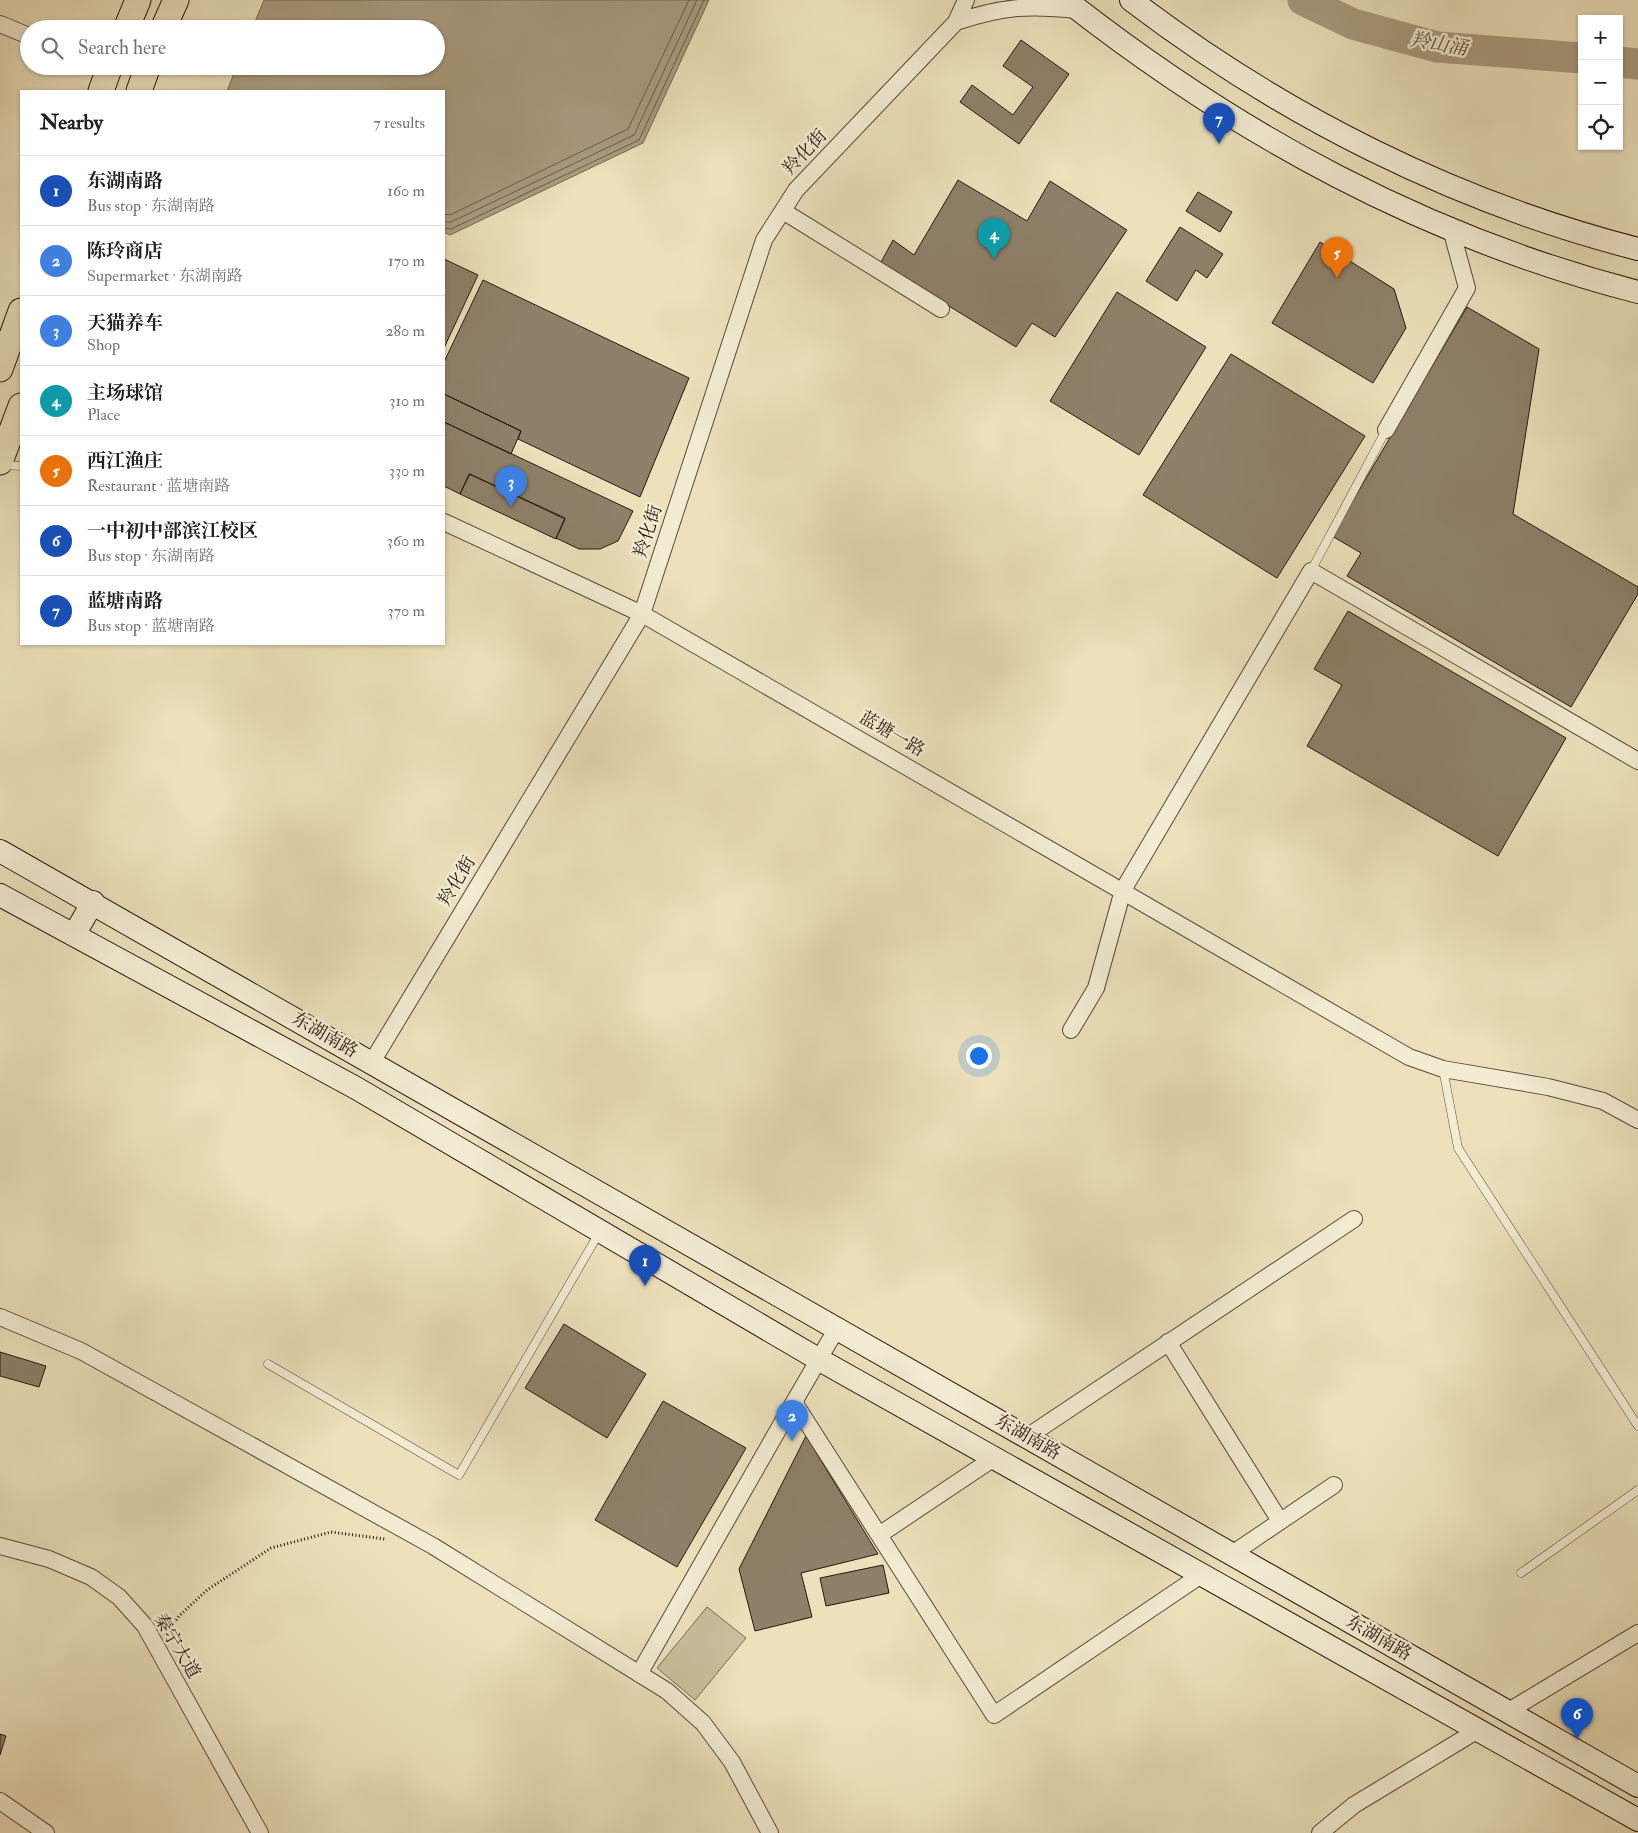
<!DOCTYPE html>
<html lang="en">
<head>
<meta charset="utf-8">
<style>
	:root { --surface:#fff; --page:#f6f6f6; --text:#202124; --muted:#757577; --line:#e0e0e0; --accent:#8f2418 }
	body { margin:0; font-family:"IM FELL Double Pica","Noto Serif SC",serif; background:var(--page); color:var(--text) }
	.controls { position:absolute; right:15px; top:15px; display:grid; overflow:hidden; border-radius:0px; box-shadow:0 1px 4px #0004 }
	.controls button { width:45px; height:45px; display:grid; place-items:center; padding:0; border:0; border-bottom:1px solid var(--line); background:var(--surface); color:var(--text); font:25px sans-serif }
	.you { position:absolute; left:978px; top:1055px; width:18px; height:18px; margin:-12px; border:4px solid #fff; border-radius:50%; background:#1a73e8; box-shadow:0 0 0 8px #1a73e833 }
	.badge { display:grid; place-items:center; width:32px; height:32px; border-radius:50%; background:var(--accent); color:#fff; font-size:16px; font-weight:700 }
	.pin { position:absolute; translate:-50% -41px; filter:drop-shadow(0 1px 2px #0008) }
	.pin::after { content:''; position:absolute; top:26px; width:18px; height:15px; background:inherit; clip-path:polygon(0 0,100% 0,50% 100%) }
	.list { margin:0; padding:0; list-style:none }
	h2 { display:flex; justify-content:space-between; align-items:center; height:65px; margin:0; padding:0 20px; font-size:21px }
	h2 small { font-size:16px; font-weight:400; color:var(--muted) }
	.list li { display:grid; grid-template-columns:32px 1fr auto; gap:15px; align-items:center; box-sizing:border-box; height:70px; padding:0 20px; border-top:1px solid var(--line) }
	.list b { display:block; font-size:19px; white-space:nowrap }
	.list p { margin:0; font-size:16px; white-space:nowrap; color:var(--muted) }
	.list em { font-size:16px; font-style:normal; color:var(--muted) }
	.icon { flex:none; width:28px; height:28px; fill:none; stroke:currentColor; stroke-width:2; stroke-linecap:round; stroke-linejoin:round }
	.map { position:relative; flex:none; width:1638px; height:1833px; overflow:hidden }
	.search { position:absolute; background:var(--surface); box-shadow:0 1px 4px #0004; left:20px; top:20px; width:425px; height:55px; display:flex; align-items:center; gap:12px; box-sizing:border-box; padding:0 18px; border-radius:28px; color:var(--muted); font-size:19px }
	.panel { position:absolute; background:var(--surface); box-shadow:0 1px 4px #0004; left:20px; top:90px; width:425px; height:555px; border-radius:0px }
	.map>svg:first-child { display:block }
	.green { fill:#cbbf9e; stroke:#7a6b57 }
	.water { fill:#aa9c81; stroke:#766754 }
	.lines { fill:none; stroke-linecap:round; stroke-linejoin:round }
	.shore { stroke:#6a5a48; stroke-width:1 }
	.river { stroke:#aa9c81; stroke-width:31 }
	.building { fill:#8e8069; stroke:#291710 }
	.lane-casing { stroke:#5a4a3b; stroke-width:9 }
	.street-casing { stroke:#5a4a3b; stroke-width:18 }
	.secondary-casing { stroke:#291710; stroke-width:24 }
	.primary-casing { stroke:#291710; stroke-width:27 }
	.path { stroke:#291710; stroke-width:3; stroke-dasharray:1 2.5; stroke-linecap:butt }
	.lane { stroke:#f3ecd3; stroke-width:8 }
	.street { stroke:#f3ecd3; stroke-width:16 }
	.secondary { stroke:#f3ecd3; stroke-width:22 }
	.primary { stroke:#ece1bb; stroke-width:25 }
	.labels { text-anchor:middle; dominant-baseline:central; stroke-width:5; stroke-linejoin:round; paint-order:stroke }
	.street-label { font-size:18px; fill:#291710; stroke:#f3ecd3 }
	.water-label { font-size:19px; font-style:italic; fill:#5d4c3d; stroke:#f3ecd3 }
</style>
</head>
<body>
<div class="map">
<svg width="1638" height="1833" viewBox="0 0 1638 1833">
	<rect width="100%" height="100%" fill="#ece1bb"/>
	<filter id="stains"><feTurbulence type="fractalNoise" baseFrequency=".004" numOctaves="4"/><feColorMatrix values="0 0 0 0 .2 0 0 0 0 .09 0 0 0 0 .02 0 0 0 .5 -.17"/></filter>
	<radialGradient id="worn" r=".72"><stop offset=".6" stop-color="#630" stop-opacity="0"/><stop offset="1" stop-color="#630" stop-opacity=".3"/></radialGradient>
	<!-- green -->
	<path class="green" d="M707,1607l39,31 -51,62 -38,-32z"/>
	<!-- water -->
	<path class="water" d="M264,0h445l-66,143 -193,92 -6,-3v-141h-217l10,-25h199v-37h-184z"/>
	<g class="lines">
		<!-- shore -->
		<path class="shore" d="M444,214l6,1 178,-86 61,-129
			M444,222h7l183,-87 63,-135
			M444,228l7,1 188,-89 65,-140"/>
		<!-- river -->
		<path class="river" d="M1303,0l50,24 84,23 145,11
			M1619,62l19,2"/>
	</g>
	<!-- building -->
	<path class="building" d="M1021,40l48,34 -50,70 -59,-42 12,-17 41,30 20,-28 -30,-21z
		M958,180l69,41 23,-40 77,49 -72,107 -23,-14 -16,24 -136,-83 13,-24 21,15z
		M1198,192l34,20 -12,20 -34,-21z
		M1180,227l43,27 -16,24 -11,-8 -19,31 -31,-20z
		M1320,242l74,47 12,39 -33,55 -101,-60z
		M444,259l34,16 -34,73z
		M483,280l206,98 -49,119 -122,-58 3,-8 -77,-37v-32z
		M1117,292l89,55 -67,108 -89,-54z
		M1467,307l72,42 -26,165 125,73v7l-67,113 -224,-131 14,-23 -29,-17z
		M1231,354l134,82 -88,142 -134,-83z
		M444,394l77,37 -10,23 -67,-32z
		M444,422l189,89 -15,30 -18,8h-21l-23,-11 9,-20 -96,-44 -9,20 -16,-8z
		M470,474l95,45 -9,20 -96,-45z
		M1348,611l218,127 -68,118 -191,-110 35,-61 -28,-16z
		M564,1324l82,50 -39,64 -82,-50z
		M0,1352l46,14 -7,21 -39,-11z
		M663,1401l83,47 -69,119 -82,-47z
		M806,1436l72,118 -77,19 11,44 -57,14 -16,-62z
		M883,1565l6,28 -63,13 -6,-28z
		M0,1734l6,2 -6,19z"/>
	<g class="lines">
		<!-- lane casing -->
		<g class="lane-casing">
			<path id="lane" d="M3,465l18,1
				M1311,571l75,-141
				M1443,1069l15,79 180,278
				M268,1364l191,111 140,-242
				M1521,1573l117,-83"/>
		</g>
		<!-- street casing -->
		<g class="street-casing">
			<path id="street" d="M956,22c48,-16 73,-17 123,-12
				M0,24l29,12
				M783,211l158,98
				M1386,430l81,-142 -16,-59
				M444,522l198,92 767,443 34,12 105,18 55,14 35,19
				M1071,1030l25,-42 27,-98 188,-319 327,190
				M372,1062l270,-448 122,-374 32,-50 160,-168 10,-22
				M0,1317l81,34 352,195 234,145 36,32 29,39 38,71
				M837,1328l-43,74 200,313 207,-140
				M1168,1342l112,179
				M1027,1437l327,-218
				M879,1535l115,-77
				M0,1546l49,13 42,18 28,20 26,29 115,207
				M1232,1554l102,-69
				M639,1674l155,-272
				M1507,1712l131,-79
				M0,1801l46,32
				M1320,1833l34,-28 124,-75"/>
		</g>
		<!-- secondary casing -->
		<g class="secondary-casing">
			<path id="secondary" d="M1066,0c172,135 359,237 572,292
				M1131,0c151,115 323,202 507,249
				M0,851l1638,935
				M0,895l356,193 462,271 820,461
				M74,935l19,-33"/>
		</g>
		<!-- primary casing -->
		<g class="primary-casing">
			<path id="primary" d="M126,29l12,-29
				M163,29l13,-29
				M101,91l9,-25
				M139,91l9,-25
				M0,369l21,-58
				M0,462l21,-56"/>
		</g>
		<!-- path -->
		<path class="path" d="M167,1635l12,-19 28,-26 64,-42 60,-16 54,7"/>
		<!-- lane -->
		<use href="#lane" class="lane"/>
		<!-- street -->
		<use href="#street" class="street"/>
		<!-- secondary -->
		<use href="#secondary" class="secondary"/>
		<!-- primary -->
		<use href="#primary" class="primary"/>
	</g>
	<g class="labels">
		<!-- street labels -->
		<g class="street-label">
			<text transform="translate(805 152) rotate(-47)">羚化街</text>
			<text transform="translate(648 531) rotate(-72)">羚化街</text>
			<text transform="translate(892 734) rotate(30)">蓝塘一路</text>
			<text transform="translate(457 881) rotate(-59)">羚化街</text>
			<text transform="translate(325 1035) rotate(30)">东湖南路</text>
			<text transform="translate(1028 1437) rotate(30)">东湖南路</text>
			<text transform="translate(1379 1638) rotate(30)">东湖南路</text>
			<text transform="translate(177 1646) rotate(59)">秦宁大道</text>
		</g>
		<!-- water labels -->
		<g class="water-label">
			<text transform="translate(1439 44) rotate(10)">羚山涌</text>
		</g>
	</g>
	<rect width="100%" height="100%" filter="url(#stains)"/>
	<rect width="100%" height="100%" fill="url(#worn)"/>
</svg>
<div class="controls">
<button>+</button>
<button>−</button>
<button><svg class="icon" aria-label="locate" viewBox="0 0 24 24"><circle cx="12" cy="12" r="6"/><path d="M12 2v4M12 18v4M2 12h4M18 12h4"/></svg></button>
</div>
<div class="you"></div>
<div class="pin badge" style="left:645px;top:1286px;background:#1a4fb4">1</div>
<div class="pin badge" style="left:792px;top:1441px;background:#3f7fe0">2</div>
<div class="pin badge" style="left:511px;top:507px;background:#3f7fe0">3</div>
<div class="pin badge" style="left:994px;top:259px;background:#0f9aa8">4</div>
<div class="pin badge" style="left:1337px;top:278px;background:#e8710a">5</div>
<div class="pin badge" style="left:1577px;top:1739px;background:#1a4fb4">6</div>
<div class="pin badge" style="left:1219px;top:144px;background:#1a4fb4">7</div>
<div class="search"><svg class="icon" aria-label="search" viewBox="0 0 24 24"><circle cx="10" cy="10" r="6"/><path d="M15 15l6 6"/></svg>Search here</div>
<section class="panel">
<h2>Nearby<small>7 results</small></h2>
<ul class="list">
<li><span class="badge" style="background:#1a4fb4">1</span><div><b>东湖南路</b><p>Bus stop · 东湖南路</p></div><em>160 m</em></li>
<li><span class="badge" style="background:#3f7fe0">2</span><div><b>陈玲商店</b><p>Supermarket · 东湖南路</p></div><em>170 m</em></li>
<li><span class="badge" style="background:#3f7fe0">3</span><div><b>天猫养车</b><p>Shop</p></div><em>280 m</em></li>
<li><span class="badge" style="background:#0f9aa8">4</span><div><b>主场球馆</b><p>Place</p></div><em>310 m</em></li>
<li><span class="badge" style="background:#e8710a">5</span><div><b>西江渔庄</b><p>Restaurant · 蓝塘南路</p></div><em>330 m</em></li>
<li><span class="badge" style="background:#1a4fb4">6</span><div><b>一中初中部滨江校区</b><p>Bus stop · 东湖南路</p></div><em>360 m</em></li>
<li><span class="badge" style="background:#1a4fb4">7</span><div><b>蓝塘南路</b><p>Bus stop · 蓝塘南路</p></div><em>370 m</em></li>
</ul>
</section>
</div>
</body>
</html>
